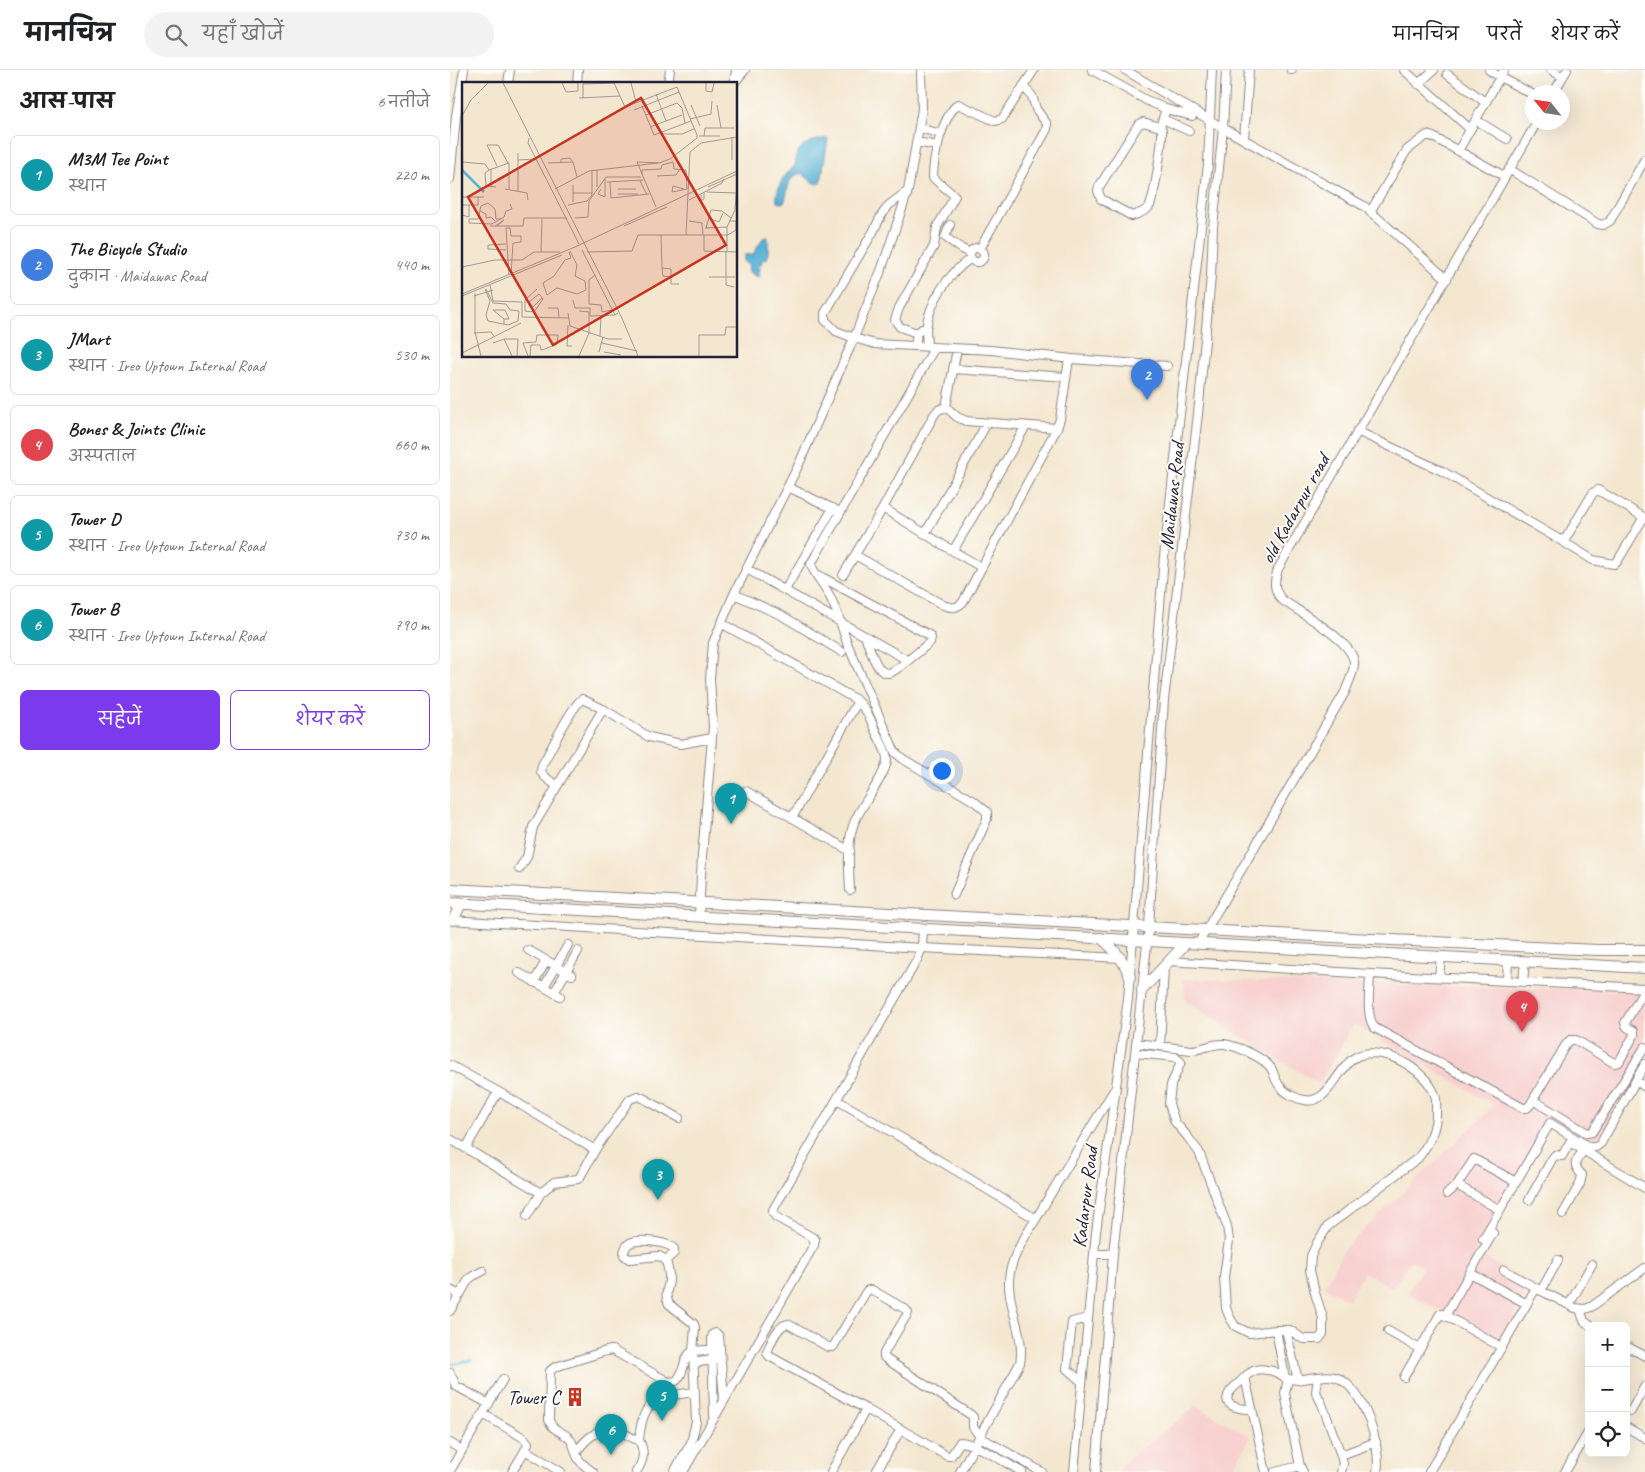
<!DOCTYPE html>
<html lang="hi">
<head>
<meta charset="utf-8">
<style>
	:root { --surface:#fff; --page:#f2f2f2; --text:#202124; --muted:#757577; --line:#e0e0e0; --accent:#7c3aed }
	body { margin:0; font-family:Caveat,"Playpen Sans Deva",sans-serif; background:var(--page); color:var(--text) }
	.controls { position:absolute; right:15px; bottom:15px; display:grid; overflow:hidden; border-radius:8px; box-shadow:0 5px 20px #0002 }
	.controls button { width:45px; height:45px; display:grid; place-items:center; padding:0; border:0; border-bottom:1px solid var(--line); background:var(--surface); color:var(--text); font:25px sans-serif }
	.compass { position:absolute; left:1075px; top:15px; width:45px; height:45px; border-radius:50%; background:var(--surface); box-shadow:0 5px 20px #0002; rotate:300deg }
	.you { position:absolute; left:491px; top:700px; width:18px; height:18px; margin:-12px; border:4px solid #fff; border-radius:50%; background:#1a73e8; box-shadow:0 0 0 8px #1a73e833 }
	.badge { display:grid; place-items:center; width:32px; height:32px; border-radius:50%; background:var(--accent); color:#fff; font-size:16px; font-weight:700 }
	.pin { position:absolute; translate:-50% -41px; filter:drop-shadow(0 1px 2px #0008) }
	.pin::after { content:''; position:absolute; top:26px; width:18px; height:15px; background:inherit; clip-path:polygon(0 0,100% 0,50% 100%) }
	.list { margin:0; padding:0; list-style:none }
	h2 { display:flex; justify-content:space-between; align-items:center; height:65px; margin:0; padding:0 20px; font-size:21px }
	h2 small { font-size:16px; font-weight:400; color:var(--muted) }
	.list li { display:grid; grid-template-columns:32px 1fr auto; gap:15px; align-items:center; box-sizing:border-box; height:80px; margin:0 10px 10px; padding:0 10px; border:1px solid var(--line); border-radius:8px }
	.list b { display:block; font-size:19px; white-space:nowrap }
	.list p { margin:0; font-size:16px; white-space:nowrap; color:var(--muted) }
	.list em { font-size:16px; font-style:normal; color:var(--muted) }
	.actions { display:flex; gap:10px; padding:15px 20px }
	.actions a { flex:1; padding:11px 0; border:1px solid var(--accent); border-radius:8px; text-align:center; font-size:18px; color:var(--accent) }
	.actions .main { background:var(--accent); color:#fff }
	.icon { flex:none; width:28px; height:28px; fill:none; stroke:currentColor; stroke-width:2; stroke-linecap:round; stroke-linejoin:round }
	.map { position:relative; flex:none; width:1195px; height:1402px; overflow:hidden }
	header { display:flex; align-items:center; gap:30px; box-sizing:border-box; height:70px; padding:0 25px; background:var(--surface); border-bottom:1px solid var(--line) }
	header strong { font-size:24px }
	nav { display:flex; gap:28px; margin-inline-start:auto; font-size:18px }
	.search { width:350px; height:45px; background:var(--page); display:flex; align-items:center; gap:12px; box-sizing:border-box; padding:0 18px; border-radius:28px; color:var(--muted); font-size:19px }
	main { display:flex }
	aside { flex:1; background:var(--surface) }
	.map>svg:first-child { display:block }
	.built { fill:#f7d0cf }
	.water { fill:#5ab3d7; stroke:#3e6a89 }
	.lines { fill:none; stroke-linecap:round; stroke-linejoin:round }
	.stream { stroke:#5ab3d7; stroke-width:2 }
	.minor-casing { stroke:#8b8486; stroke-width:10 }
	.major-casing { stroke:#8b8486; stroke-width:12 }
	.minor { stroke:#fff; stroke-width:8 }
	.major { stroke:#fff; stroke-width:10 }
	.labels { text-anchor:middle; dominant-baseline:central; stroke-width:4; stroke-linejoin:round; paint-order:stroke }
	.street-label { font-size:20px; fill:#22223b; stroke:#fdfcf7 }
	.poi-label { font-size:20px; fill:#22223b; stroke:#fdfcf7; text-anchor:end }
	.inset-river { fill:none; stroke:#5ab3d7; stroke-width:2.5 }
	.inset-road { fill:none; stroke:#a09894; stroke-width:1 }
	.view { fill:#c8321e; fill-opacity:0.15; stroke:#c8321e; stroke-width:2.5 }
	.inset-edge { fill:none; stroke:#22223b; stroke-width:2.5 }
</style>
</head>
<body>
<header>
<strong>मानचित्र</strong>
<div class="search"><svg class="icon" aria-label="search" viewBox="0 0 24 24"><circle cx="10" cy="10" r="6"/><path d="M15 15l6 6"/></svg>यहाँ खोजें</div>
<nav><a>मानचित्र</a><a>परतें</a><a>शेयर करें</a></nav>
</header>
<main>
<aside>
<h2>आस-पास<small>6 नतीजे</small></h2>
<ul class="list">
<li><span class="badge" style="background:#0f9aa8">1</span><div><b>M3M Tee Point</b><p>स्थान</p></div><em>220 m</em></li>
<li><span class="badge" style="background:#3f7fe0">2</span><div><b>The Bicycle Studio</b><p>दुकान · Maidawas Road</p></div><em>440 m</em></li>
<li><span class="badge" style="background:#0f9aa8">3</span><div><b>JMart</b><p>स्थान · Ireo Uptown Internal Road</p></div><em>530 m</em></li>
<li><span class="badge" style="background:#e0444e">4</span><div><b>Bones &amp; Joints Clinic</b><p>अस्पताल</p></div><em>660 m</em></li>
<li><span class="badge" style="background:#0f9aa8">5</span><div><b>Tower D</b><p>स्थान · Ireo Uptown Internal Road</p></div><em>730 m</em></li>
<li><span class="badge" style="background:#0f9aa8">6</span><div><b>Tower B</b><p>स्थान · Ireo Uptown Internal Road</p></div><em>790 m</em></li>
</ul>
<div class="actions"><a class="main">सहेजें</a><a>शेयर करें</a></div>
</aside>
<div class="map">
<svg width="1195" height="1402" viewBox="0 0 1195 1402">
	<rect width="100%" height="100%" fill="#fdfcf7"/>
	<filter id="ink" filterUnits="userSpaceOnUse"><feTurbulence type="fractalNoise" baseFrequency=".02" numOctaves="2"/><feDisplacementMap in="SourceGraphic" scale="10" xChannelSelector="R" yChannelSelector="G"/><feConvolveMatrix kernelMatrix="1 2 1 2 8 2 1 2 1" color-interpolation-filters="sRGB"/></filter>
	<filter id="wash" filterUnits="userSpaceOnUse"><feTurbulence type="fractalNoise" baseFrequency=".0096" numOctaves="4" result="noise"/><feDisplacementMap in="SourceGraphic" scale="20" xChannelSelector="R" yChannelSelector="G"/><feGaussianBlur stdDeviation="1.12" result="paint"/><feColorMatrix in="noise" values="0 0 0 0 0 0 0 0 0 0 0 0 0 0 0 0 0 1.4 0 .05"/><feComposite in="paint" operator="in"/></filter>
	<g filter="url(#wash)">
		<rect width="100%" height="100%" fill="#f4e7d0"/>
		<!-- built -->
		<path class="built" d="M734,909l461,12v81l-47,81 -51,-28 -69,129 55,31 -35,59 -90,-51 15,-27 -13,-6 -17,28 -29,-16 -16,28 -24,-13 20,-38 151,-144 -141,-81 -35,60 -134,-83z
			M746,1336l55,31 -20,35h-110l1,-8z"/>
		<!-- water -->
		<path class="water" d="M378,68l-7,44 -3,2 -6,-2 -10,-9c-17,3 -12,16 -18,29l-3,1 -4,-1c-2,-13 8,-29 18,-36 1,-4 1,-9 2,-12 4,-12 21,-14 31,-16z
			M318,167v16l-2,6 -5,1 1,3 -4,3 2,2 -1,9 -8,-3 -3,-4 1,-3 -5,-5v-6l3,-2 5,2 11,-18z"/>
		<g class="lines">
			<!-- stream -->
			<path class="stream" d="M0,1295l22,-5"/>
		</g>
	</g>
	<g filter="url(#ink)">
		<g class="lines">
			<!-- minor casing -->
			<g class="minor-casing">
				<path id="minor" d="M471,0l1,39 -14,82 -19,14 -8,11 -8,16 -48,81v7l11,11 18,7 21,6 116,6 81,9 95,7
					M642,0l54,30 20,9 26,7
					M675,0l98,58 141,78 83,73
					M841,0h1
					M954,0l66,59
					M1039,0l11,7 32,17
					M1101,0l12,7
					M997,4l38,28
					M284,13l11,-13
					M58,14l2,-14
					M127,14l1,-14
					M218,14l2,-14
					M284,14l2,-14
					M968,14l16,-14
					M1104,22l13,-22
					M713,49l26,12
					M1026,50l31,19
					M710,57l-17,-5 -5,3 -39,62 -1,4 3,8 31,17c6,-2 13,-4 17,-9 5,-7 14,-67 13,-77l-2,-3 6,-18
					M469,58l22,6
					M794,69l5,-69
					M466,72l22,4
					M1008,81l46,-81
					M1059,99l89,55 5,1 7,-4 35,-62
					M0,109l6,-63 8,-46
					M920,142l37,-62 20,-15 6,2 71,39
					M500,155l-5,12 17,12 8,4
					M520 185a7 7 0 1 1 14 0a7 7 0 1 1-14 0Z
					M531,180l1,-5 65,-116v-5l-11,-15 -4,-13 -9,-10
					M476,260c3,-28 22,-56 45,-72
					M467,263l-17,-6 -5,-7 4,-12 35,-62 3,-19 18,-31 -22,-18c0,-20 9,-61 25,-74l37,17 7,-2 32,-49
					M465,276l2,-13 5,-4 4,1 1,17
					M485,277l-124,217c3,10 11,18 16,27 9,16 15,35 20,52l48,109 8,7 71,42 13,11v7l-33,76
					M504,299l112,8
					M496,337l11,10 9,4 91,7
					M496,337l11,-58
					M907,361l85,40 118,69 6,-2 27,-45 5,-3 47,28
					M338,417l48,23
					M433,438l70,43 28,16
					M475,464l62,-111
					M1110,470l33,20 21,4 3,-2 27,-45
					M503,481l73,-125
					M405,485l88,50c9,3 13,4 20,-3l94,-174 3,-9 9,-60
					M297,499l160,91
					M368,505l111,60 2,3 -1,4c-7,6 -33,29 -41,31 -2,0 -5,0 -7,-2 -8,-6 -13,-26 -17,-35
					M393,505l40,-67 51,-93 4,-5 8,-3
					M335,520l48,-82
					M284,524l47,21 61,37
					M271,553l134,76c11,8 15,19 20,31 4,9 11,19 12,28 1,16 -29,50 -34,68 -6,16 -4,47 -3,64
					M107,716l-12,-9 -4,-5 1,-7c9,-15 29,-58 40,-66l21,10
					M296,721l104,60
					M342,748l66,-117
					M69,799l8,-12 6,-30 70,-118 46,28 32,7 31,-6
					M249,846l3,-60 11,-130 -3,-47 3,-36 21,-49 65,-130 55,-126 28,-70 26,-77
					M0,850l472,28 199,10
					M748,874l147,-252c3,-9 10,-21 9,-30 -2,-22 -55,-50 -73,-63 -8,-11 -7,-17 -3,-30l259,-447
					M78,880l44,25
					M719,891l201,13 275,14
					M69,903l41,23
					M920,904c0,14 -5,44 5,54l148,80h4l3,-3 35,-59 5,-6h6l38,23 5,-1 15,-27v-4l-7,-4 -2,-4 20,-34
					M989,907l2,-20
					M1057,911l1,-20
					M84,912l12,-21
					M1073,912l2,-21
					M94,917l24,-42
					M104,923l24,-42
					M710,976l4,-80
					M685,983l40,4 6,5 -10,23 -2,19 6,18 12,14 12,16 28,74 2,14 -5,37 2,31 3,8 6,10 14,7 27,-3h14l13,9h16l4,-5v-16l-8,-25 -5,-23 1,-14 6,-13 11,-17 90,-68c11,-14 19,-30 18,-48 0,-5 1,-11 -1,-15 -9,-26 -56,-53 -81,-37 -16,10 -26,47 -49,42 -9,-1 -21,-8 -26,-15 -4,-5 -5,-12 -8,-17 -8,-11 -34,-22 -47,-24 -12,-1 -22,6 -33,6l-55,-7
					M0,995l56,31 89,54
					M1191,1014l4,3
					M387,1030l75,44 124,75
					M1083,1030l54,33 5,-1 53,-85
					M0,1069l91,54
					M16,1078l32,-56
					M1007,1115l17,-26 42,23
					M997,1124l10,-9 43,25 50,-87 39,24c6,1 8,0 12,-4l44,-79
					M1079,1130l23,-41 3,-4 7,1 8,-14 75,46
					M1113,1144l17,-30 2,-9c-11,-12 -6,-14 2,-25
					M77,1146l14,-23 13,-11 24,-3 2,-2 15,-27 35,-51 8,-3 3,1 38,21
					M1033,1169l17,-29
					M644,1184h19
					M216,1190l8,-7v-4c-5,-7 -33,-10 -42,-7 -6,2 -8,8 -8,13l5,4 30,-3 7,4c1,6 4,14 3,20 -1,10 -5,14 0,24l25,20 1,4 -2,23 3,71 -5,21 -17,29
					M1054,1200l32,18 39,20 10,1 6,-2 54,-39
					M1020,1203l57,31
					M0,1220l10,5
					M1091,1221l17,-31
					M1119,1235l23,-41
					M1130,1239l4,12 7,5
					M0,1241l19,-32 4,-3 10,-5
					M995,1246l48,-83
					M826,1260l9,48
					M836,1260l12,50
					M938,1261l32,18
					M1176,1276l19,10
					M244,1293l23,-4
					M0,1303l6,13 33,18
					M795,1307l21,95
					M868,1307l-2,15 6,12 19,51 2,9 -2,8
					M954,1307l36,-63h3l58,33
					M632,1312l-15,-13 5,-47 16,-4
					M797,1339c-25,-2 -25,-13 -7,-27 4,-4 7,-8 12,-10 4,-3 10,-3 15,-2 8,0 14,5 21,9
					M1181,1341l14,-25
					M33,1344l41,24 4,5 -2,6 -14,23
					M264,1346l-2,-78 1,-4 3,-1 3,3 5,64
					M1176,1357l19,11
					M0,1373l12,7
					M75,1380l36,22
					M126,1382c10,-13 20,-22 37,-26 7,4 19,14 26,14 4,-42 17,-43 56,-48
					M891,1385l35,-13
					M0,1401l53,-92
					M143,1402c-5,-4 -12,-8 -15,-14 -3,-6 -4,-14 -8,-19 -7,-8 -18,-8 -21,-19l1,-49 5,-4 51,-16 6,-1 53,30 4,2 7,-1c10,-8 5,-23 17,-30l27,-2
					M186,1402c8,-11 9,-20 3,-32
					M233,1402l131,-227 1,-6 -3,-2 -36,-20 -3,-4v-3l144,-250 5,-12 1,-19
					M381,1402l35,-63
					M426,1402l25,-43
					M510,1402l60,-109c6,-29 -16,-62 -10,-91 4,-20 18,-40 29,-58 24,-42 50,-83 75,-124
					M572,1402c-14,-8 -48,-30 -62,-30l-9,14h-4l-81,-47 -97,-53 -2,-4c4,-9 10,-27 21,-28l40,23h5l33,-55 2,-2h4l33,19 3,4 -24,40v4l2,2 85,56 2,2v10l7,10 62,35
					M624,1402l22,-240 32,-233 36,-442 44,-393 4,-94
					M646,1402l17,-218 36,-328 15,-226 34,-286 13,-138 2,-49 10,-99 3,-58
					M825,1402l25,-6
					M853,1402l-3,-6 -14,-67 -1,-6 3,-14c16,3 32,-6 47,-2 28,8 47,69 42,95
					M979,1402l107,-184
					M1115,1402l24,-41"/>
			</g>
			<!-- major casing -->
			<g class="major-casing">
				<path id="major" d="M0,819l901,49 246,12h48
					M0,833l1195,65
					M3,850l8,-16
					M651,868c14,12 23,22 29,39
					M692,920l44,-47"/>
			</g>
			<!-- minor -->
			<use href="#minor" class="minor"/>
			<!-- major -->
			<use href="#major" class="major"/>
		</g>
	</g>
	<!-- icons -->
	<defs>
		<g id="building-bare" transform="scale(1.5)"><path d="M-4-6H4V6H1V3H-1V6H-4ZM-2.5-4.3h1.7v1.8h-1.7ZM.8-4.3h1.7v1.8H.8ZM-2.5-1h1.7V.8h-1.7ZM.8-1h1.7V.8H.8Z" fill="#c8321e" stroke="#fdfcf7" stroke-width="2.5" paint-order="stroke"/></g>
	</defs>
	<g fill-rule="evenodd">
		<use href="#building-bare" x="125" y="1327"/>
	</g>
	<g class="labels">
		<!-- street labels -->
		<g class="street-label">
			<text transform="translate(722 426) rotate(-84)">Maidawas Road</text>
			<text transform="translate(845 439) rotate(-61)">old Kadarpur road</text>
			<text transform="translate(635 1127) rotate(-83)">Kadarpur Road</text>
		</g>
		<!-- poi labels -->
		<g class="poi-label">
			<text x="110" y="1327">Tower C</text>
		</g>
	</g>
	<!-- overview -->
	<g transform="translate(12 12)">
		<rect width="275" height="275" fill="#f4e7d0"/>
		<path class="inset-river" d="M0,88l22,22"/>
		<path class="inset-road" d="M41,1l118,233M100,1l4,9 12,-1v-8M152,1l11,24 52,-20 20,48v3l-27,21 -11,4 -22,-1 19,45M169,1l5,19M244,1v8l6,1 2,-9M194,12l10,27M117,16l41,-2M121,16v-14l31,-1M229,23l9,21M255,23l4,23M180,24l12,29 37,-14M172,28l45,-18M184,33l31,-12 5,5 3,15M0,34l9,-16 17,-17M228,37l21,-5 1,-13M188,45l32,-12M199,52h21l12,-5M237,54h21M242,54l1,-8h29M270,55v23M67,56l-1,5 51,101M56,78l19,-1M0,80l23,2 4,6 20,-7v26M99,80v-3l9,-1 3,4M86,81l25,-1 4,15M35,84l-10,-21h11l10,18M29,87v17M27,88l-4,3 1,13 10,1M135,88v17M180,92v-4l19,-1 1,-4 11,-3 1,7 12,1 1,19M195,94l19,-1 4,-6M178,99l7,14M145,100l36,-2M148,100l1,16 38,-4M111,103v17M246,105l29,-13M43,107l22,4 1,7M93,107l34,-18 69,-8M139,107l-3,5 7,3v-18M156,107h18M222,107l-11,-3 -1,6 15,-3M56,110v-39M245,110l29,1M111,111h19M156,112h20M239,113v6l3,-2v-7M0,115h22M227,118l33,-17 2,-4M0,123h16v-8M106,123l19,-4 5,-6v-25M18,129l6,3v4l5,-1 4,4M0,133l7,2v-12M113,136l13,-1 1,-16 17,-24h35M246,136l11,4 4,-9M39,137h-5l-1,-10 -7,-6 -7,3 -3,13h-9v4l23,1 12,-7 2,-6 6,-2 -2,-5M227,139l13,2 1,12M28,144h33l1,-8h43M33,144l9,-6 -7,6M162,144l43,-19M243,146l22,-1M244,146l5,-18 11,1 9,7M199,153l1,33 9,1v15h8M224,153l4,-83 11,-9 36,-6M242,153v16l33,1M264,154l10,-6v-9h-7M44,168l-18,-1v-4l18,-1M120,168l33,65 3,-2M264,169v34l8,2M265,169v-24l8,-17 2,-26M79,170l1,-33M107,170l2,6 -6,2 -11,16 -11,7 4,12 10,-7 20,6 9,-4 -1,-9 -10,-5 2,-11 -7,-14M125,170l45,-1 6,-16h88M0,185l33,-7h27l12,-8h26M200,186l1,8 8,1M47,193l-3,-47h4l1,8h10v6l-8,1 -2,32M133,193l-6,5v24l12,1 1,7 10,-2M247,195h26M28,203l3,16 29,1v15l46,1M23,207l5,12 -4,14 2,6 20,4 10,-4 1,-10 -9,-1 -4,-6 -13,-1 -7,-14M13,211v39l6,24M0,212l113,-47 162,-76M0,214l100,-41M12,214l19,-6M63,218v11l9,1 9,-13 -4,-5 -10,8 4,5 9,-9M63,218l12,-11M111,218l2,8h15v8l25,-1M86,226h10l1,10M117,229l10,1v22M106,231l2,13 38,13h14M159,234l17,40M42,242v-5l-11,-9h12l4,9h-5M106,243l-1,21h5M12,251l17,-1 3,4M138,254l1,-20M42,257l8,17M31,261l11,-4h14l-1,17M140,261l35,8M137,270l4,-15M142,270l17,3M0,274v-3l59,-30M66,274l-5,-13 13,-1 1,-7h21l-1,9 -12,5 -4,1 -1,-5h-9l-1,11M117,274l10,-23M237,274v-21h26l1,-8h11"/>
		<path class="view" d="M179,16l85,147 -173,100 -85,-148z"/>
		<rect width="275" height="275" class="inset-edge"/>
	</g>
</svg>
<div class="controls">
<button>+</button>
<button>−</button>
<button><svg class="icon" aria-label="locate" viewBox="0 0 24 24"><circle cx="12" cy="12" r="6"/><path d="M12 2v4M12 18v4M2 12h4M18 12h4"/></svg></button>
</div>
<svg class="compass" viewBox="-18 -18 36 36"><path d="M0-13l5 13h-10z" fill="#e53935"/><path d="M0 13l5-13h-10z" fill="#757577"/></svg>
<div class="you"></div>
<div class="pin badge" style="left:281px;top:754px;background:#0f9aa8">1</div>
<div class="pin badge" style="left:697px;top:330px;background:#3f7fe0">2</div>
<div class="pin badge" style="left:208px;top:1130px;background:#0f9aa8">3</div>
<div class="pin badge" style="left:1072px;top:962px;background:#e0444e">4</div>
<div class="pin badge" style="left:212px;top:1351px;background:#0f9aa8">5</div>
<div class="pin badge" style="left:161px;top:1385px;background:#0f9aa8">6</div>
</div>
</main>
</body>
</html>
